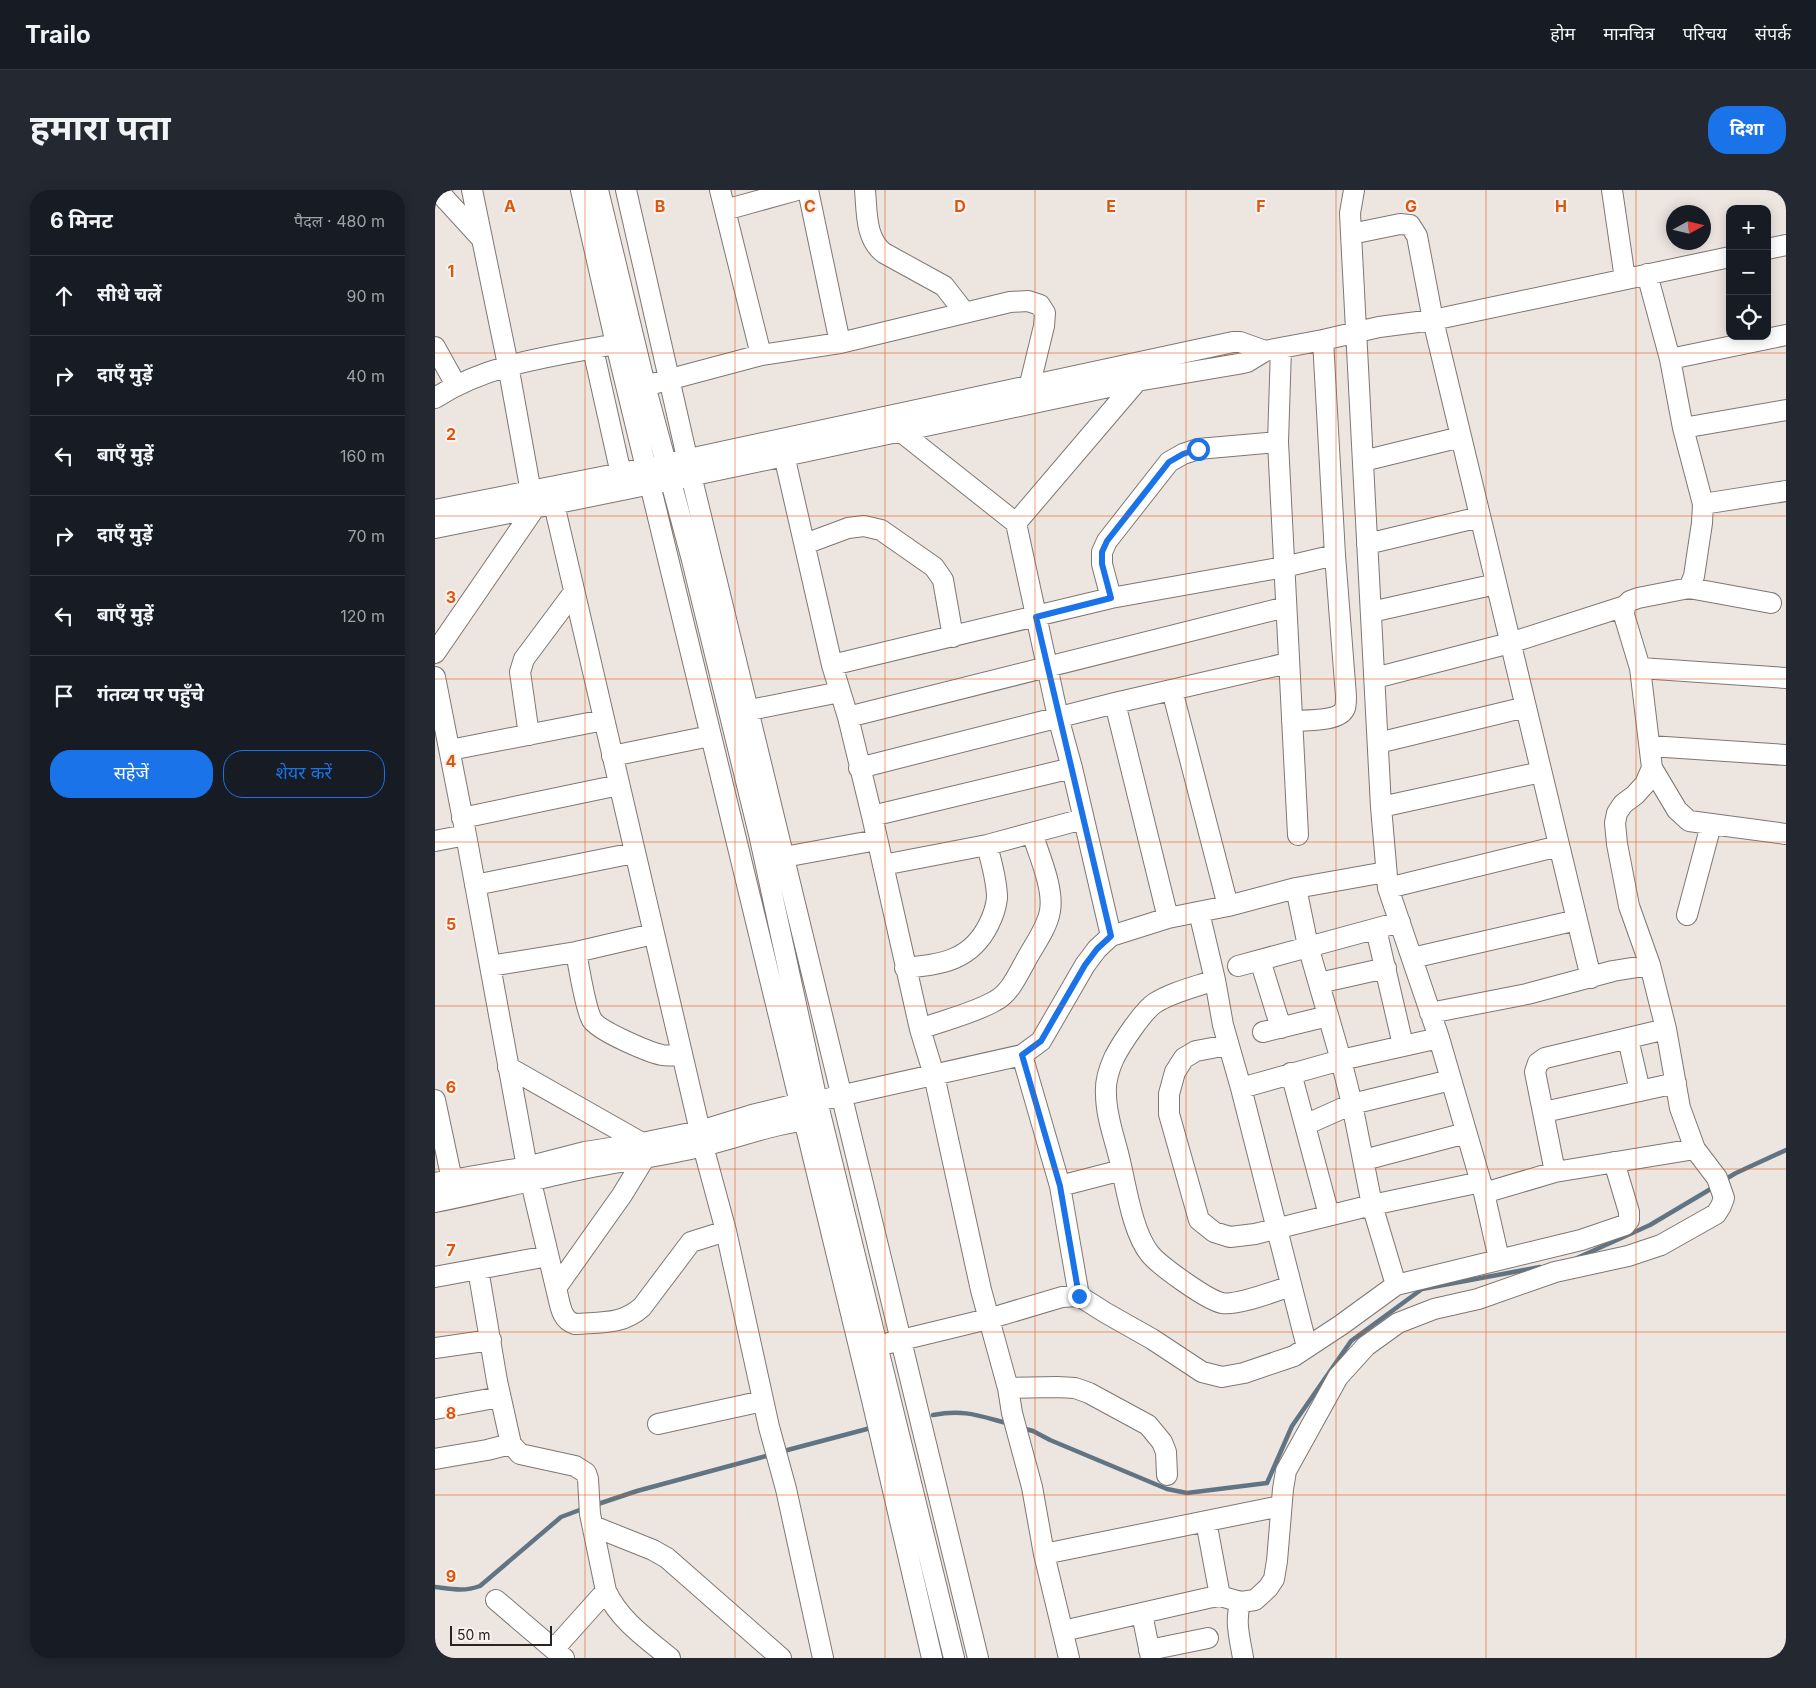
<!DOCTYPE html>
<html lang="hi">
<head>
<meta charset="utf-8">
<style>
	:root { --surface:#171b24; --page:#242831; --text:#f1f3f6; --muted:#9ea1a6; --line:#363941; --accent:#1a73e8 }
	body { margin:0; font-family:Inter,"Noto Sans Devanagari",sans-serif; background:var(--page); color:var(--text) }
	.controls { position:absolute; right:15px; top:15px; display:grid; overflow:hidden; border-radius:10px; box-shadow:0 2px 12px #0003 }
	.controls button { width:45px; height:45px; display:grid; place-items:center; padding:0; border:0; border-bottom:1px solid var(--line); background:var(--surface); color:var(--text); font:25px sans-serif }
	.compass { position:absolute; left:1231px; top:15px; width:45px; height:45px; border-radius:50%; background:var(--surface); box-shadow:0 2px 12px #0003; rotate:82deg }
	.scale { position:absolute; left:15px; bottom:12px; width:102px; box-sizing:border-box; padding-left:5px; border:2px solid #272422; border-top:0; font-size:14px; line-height:18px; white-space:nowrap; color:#272422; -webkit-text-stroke:4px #faf2ee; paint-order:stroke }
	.stop { position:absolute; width:15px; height:15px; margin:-11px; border:4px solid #1a73e8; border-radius:50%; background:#fff }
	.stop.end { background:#1a73e8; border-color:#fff; box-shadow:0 1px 5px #0008 }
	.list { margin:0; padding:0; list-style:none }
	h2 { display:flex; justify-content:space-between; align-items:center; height:65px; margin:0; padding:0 20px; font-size:21px }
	h2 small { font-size:16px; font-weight:400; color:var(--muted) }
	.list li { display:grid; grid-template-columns:32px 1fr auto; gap:15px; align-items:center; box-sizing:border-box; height:80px; padding:0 20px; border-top:1px solid var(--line) }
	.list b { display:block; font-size:19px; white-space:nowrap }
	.list em { font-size:16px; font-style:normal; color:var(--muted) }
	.actions { display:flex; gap:10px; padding:15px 20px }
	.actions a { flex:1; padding:11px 0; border:1px solid var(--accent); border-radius:20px; text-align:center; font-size:18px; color:var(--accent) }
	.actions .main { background:var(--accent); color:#fff }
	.icon { flex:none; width:28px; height:28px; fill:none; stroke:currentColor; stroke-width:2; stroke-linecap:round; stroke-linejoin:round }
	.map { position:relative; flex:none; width:1351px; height:1468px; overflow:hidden; border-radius:20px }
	header { display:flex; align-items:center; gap:30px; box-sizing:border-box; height:70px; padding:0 25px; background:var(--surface); border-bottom:1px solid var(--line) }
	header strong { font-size:24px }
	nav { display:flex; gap:28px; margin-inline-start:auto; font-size:18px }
	.intro { display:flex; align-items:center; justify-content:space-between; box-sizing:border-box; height:120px; padding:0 30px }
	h1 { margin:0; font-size:35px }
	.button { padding:12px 22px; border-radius:20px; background:var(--accent); color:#fff; font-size:18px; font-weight:700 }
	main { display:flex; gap:30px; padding:0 30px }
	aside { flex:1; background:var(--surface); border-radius:20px; box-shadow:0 2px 12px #0003 }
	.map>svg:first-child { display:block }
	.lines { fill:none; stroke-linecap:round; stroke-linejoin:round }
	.stream { stroke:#607483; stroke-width:4.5 }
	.minor-casing { stroke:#7e7773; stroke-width:22 }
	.minor { stroke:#fff; stroke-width:20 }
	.route { stroke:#1a73e8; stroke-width:6 }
	.grid { fill:none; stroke:#de560d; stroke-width:1; stroke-opacity:0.55 }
	.grid-label { font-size:16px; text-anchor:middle; font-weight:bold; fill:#de560d; stroke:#faf2ee; stroke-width:4; stroke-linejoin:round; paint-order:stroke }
</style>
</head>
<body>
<header>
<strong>Trailo</strong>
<nav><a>होम</a><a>मानचित्र</a><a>परिचय</a><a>संपर्क</a></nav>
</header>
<div class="intro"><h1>हमारा पता</h1><a class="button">दिशा</a></div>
<main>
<aside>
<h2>6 मिनट<small>पैदल · 480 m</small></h2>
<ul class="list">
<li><svg class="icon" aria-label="ahead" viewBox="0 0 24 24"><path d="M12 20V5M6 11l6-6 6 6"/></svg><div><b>सीधे चलें</b></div><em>90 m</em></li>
<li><svg class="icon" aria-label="right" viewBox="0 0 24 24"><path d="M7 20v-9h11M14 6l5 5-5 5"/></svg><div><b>दाएँ मुड़ें</b></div><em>40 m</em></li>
<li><svg class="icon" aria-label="left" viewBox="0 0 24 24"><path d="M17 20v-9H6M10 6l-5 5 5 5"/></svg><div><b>बाएँ मुड़ें</b></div><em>160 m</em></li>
<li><svg class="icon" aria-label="right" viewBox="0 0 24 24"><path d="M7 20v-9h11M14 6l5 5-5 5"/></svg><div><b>दाएँ मुड़ें</b></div><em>70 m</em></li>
<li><svg class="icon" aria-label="left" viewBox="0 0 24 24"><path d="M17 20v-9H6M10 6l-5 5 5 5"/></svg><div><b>बाएँ मुड़ें</b></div><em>120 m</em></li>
<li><svg class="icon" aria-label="arrive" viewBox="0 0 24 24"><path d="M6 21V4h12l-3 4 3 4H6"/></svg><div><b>गंतव्य पर पहुँचे</b></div></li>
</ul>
<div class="actions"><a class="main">सहेजें</a><a>शेयर करें</a></div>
</aside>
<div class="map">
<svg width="1351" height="1468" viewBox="0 0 1351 1468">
	<rect width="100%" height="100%" fill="#ede5e0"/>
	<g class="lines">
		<!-- stream -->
		<path class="stream" d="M1289,990l12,-7 50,-23
			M1142,1068l73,-33 64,-38
			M498,1225c32,-6 46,1 77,9
			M587,1238l11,3 17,9 117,49 20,4 80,-10 25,-57 59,-85 71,-52 118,-22
			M345,1262l87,-23
			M160,1315l42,-14 133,-36
			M0,1397c16,2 29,5 45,-1l81,-69 24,-9"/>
		<!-- minor casing -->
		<g class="minor-casing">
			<path id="minor" d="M2,0l44,48
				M146,0l35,154 256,1056 60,258
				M163,0l47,195 47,175 67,274 58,267 137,557
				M191,0l65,285 287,1183
				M285,0l41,165
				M373,0l32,153
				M430,0c2,21 0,49 19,63l60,33 21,27
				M919,0l-4,23 1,21 30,573 7,81 51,150 45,155 15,66
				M1177,0l13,89
				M290,20l72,-20
				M916,44l49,-10 10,1 7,11 16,84 158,658
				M1332,59l19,-4
				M0,157l21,38
				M846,158l-3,94 20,393
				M158,159l28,125
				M1235,169l116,-24
				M221,193l105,-28 79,-12 170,-41 18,-1 12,4 5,8 -1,13 -17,70
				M0,208c54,-35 119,-42 181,-54
				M462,234l3,7 116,92 42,194 14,51 39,168
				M1248,238l103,-18
				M349,265l48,210 16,52 24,99 48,213 14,46 47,215 27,98 4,25 20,74 12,67 25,104
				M928,271l98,-24
				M119,314l146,627
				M1268,314l83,-13
				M0,320l212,-42 586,-126h7l25,9
				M581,333l121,-142
				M0,338l236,-48 466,-99 101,-17 9,-2 18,-11 58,-11 56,-13 54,-7 297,-63
				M370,354l43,-16 16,-2 17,4 53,37 9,13 10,57
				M932,354l113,-27
				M1254,398l82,15
				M676,408l-9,-34v-12l5,-11 62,-79 14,-8 15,-5 80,-7
				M936,422l125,-28
				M0,463l99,-144 -26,-144 -36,-175
				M397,475l279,-67 173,-31 51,-12
				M1205,478l146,10
				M0,487l31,158 61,332
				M940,488l135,-35 115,-37
				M737,500l56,216
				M680,513l53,215
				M300,523l105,-21
				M413,527l438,-110
				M857,531c13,-1 48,1 53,-13 1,-3 1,-9 1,-12l-11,-141 -12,-215
				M94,545l-9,-63 4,-13 50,-67
				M943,553l148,-36
				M1215,556l136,9
				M15,560l154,-30
				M177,566l98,-20
				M424,578l256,-65 173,-40
				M1217,578l25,42 12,11 97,13
				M946,617l160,-35
				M437,626l200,-48
				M27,628l157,-33
				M0,651l31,-6
				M349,667l93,-17
				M448,675l104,-20 96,-26
				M40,695l159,-32
				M861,698l12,58 33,114 11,44 20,101 24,80
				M953,698l171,-42
				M764,722l16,68 8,45 18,63 66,259
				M1252,725l24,-90
				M941,739l27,116
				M141,762c3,15 9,56 16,68 7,11 56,32 70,35 6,1 13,0 19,0
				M977,768l165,-38
				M825,770l21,68
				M55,776l86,-14 77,-18
				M803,776l162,-44
				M470,778c37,-4 66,-7 84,-44 4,-8 7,-17 8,-26 0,-18 -6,-36 -10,-53
				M780,790c-20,7 -43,12 -60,23 -12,8 -34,41 -41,55 -5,11 -9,24 -8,36 0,22 8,42 13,63 7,28 13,75 31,97 10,12 57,46 72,49 15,3 53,-12 69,-17
				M884,793l67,-15
				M995,823l97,-19 86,-23 37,-6
				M485,839c24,-9 52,-15 75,-28 15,-8 22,-25 30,-39 8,-16 22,-33 25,-51 4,-23 -11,-56 -18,-78
				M828,842l65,-16
				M1193,849l12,52
				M793,855l-32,6 -12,7 -9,14 -6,22v20l30,106 15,12 16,5 25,-3 117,-29 109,-23
				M587,865l38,131 19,110
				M73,877l134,76
				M856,883l38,142
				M806,898l100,-28 98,-22
				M0,910l17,80
				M1109,922l132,-29
				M870,935l47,-21 99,-24
				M268,956l23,85 43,196 17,62 37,169
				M929,970l102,-27
				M1120,982l-20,-100 3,-9 7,-5 121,-29
				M96,992l25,106 66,-93 22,-36
				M0,993l92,-16 58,-15 57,-9 58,-12 52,-16 49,-12 16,-2 205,-46 19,-14 44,-76 12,-16 14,-13 57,-18 60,-12 68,-18 90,-16
				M625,996l62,-16
				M1049,1003l71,-21 140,-23
				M0,1012c51,-10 101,-23 152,-34 38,-8 77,-12 115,-22 38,-9 75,-24 115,-27
				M43,1079l19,112 14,63 9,10 55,12 11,7 2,6 2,35 16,77c14,30 40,47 64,67
				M0,1087l113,-21
				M121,1098c4,14 4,32 19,36 26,-2 47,1 67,-17l49,-65 35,-11
				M454,1153l99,-24 74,-22 17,-1 27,17 46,26 50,33 20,5 22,-4 50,-17 47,-31 55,-40 185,-45 44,-15 4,-5v-8l-15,-50
				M0,1158l56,-8
				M573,1198l49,-1 18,1 14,5 59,32 14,17 4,10 1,23
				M0,1219l65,-12
				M223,1234l105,-23
				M0,1269l52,-9 24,-6
				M771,1331l14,75
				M158,1336l60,24 14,8 114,100
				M609,1364l237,-48
				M61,1410l68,58
				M707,1424l9,44
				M628,1441l145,-33 12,-2 21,6
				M119,1459l52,-58
				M714,1460l59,-12
				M808,1468c-3,-19 -9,-38 -2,-56l14,-2 13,-12 6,-9 3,-18 6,-72 3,-18 52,-94 28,-31 32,-23 36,-14 44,-10 77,-27 73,-16 33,-11 55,-31 5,-8 3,-8 -7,-20 -22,-29 -15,-41 -14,-79 -16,-64 -21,-59 -12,-62 -2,-21 2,-10 6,-9 12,-9 10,-11 7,-16 -12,-100 -16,-53 1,-9 5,-5 8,-3 51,-10 5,-12 8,-53 1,-19 -20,-76 -13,-69 -23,-85"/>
		</g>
		<!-- minor -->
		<use href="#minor" class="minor"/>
	</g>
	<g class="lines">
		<!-- route -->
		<path class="route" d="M644,1106l-19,-110 -38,-131 19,-14 44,-76 12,-16 14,-13c-25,-106 -50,-213 -75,-319l75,-19 -9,-34v-12l5,-11 62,-79 14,-8 15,-5"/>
	</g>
	<!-- grid -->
	<path class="grid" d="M150,0v1468M300,0v1468M450,0v1468M600,0v1468M751,0v1468M901,0v1468M1051,0v1468M1201,0v1468M0,163h1351M0,326h1351M0,489h1351M0,652h1351M0,816h1351M0,979h1351M0,1142h1351M0,1305h1351"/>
	<g class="grid-label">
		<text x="75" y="22">A</text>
		<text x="225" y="22">B</text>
		<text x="375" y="22">C</text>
		<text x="525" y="22">D</text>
		<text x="676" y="22">E</text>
		<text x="826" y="22">F</text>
		<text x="976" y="22">G</text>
		<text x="1126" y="22">H</text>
		<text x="16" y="87">1</text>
		<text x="16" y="250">2</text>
		<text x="16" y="413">3</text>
		<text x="16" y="577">4</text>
		<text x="16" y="740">5</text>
		<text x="16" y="903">6</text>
		<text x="16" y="1066">7</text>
		<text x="16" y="1229">8</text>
		<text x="16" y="1392">9</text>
	</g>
</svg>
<div class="controls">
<button>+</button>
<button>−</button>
<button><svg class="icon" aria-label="locate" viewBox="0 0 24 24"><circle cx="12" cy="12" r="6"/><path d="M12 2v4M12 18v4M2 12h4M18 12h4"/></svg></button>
</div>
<svg class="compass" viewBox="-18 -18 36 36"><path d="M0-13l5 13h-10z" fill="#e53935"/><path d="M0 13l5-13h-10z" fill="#9ea1a6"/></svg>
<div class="scale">50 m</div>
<div class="stop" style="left:763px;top:259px"></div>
<div class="stop end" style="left:644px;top:1106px"></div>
</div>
</main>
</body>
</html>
